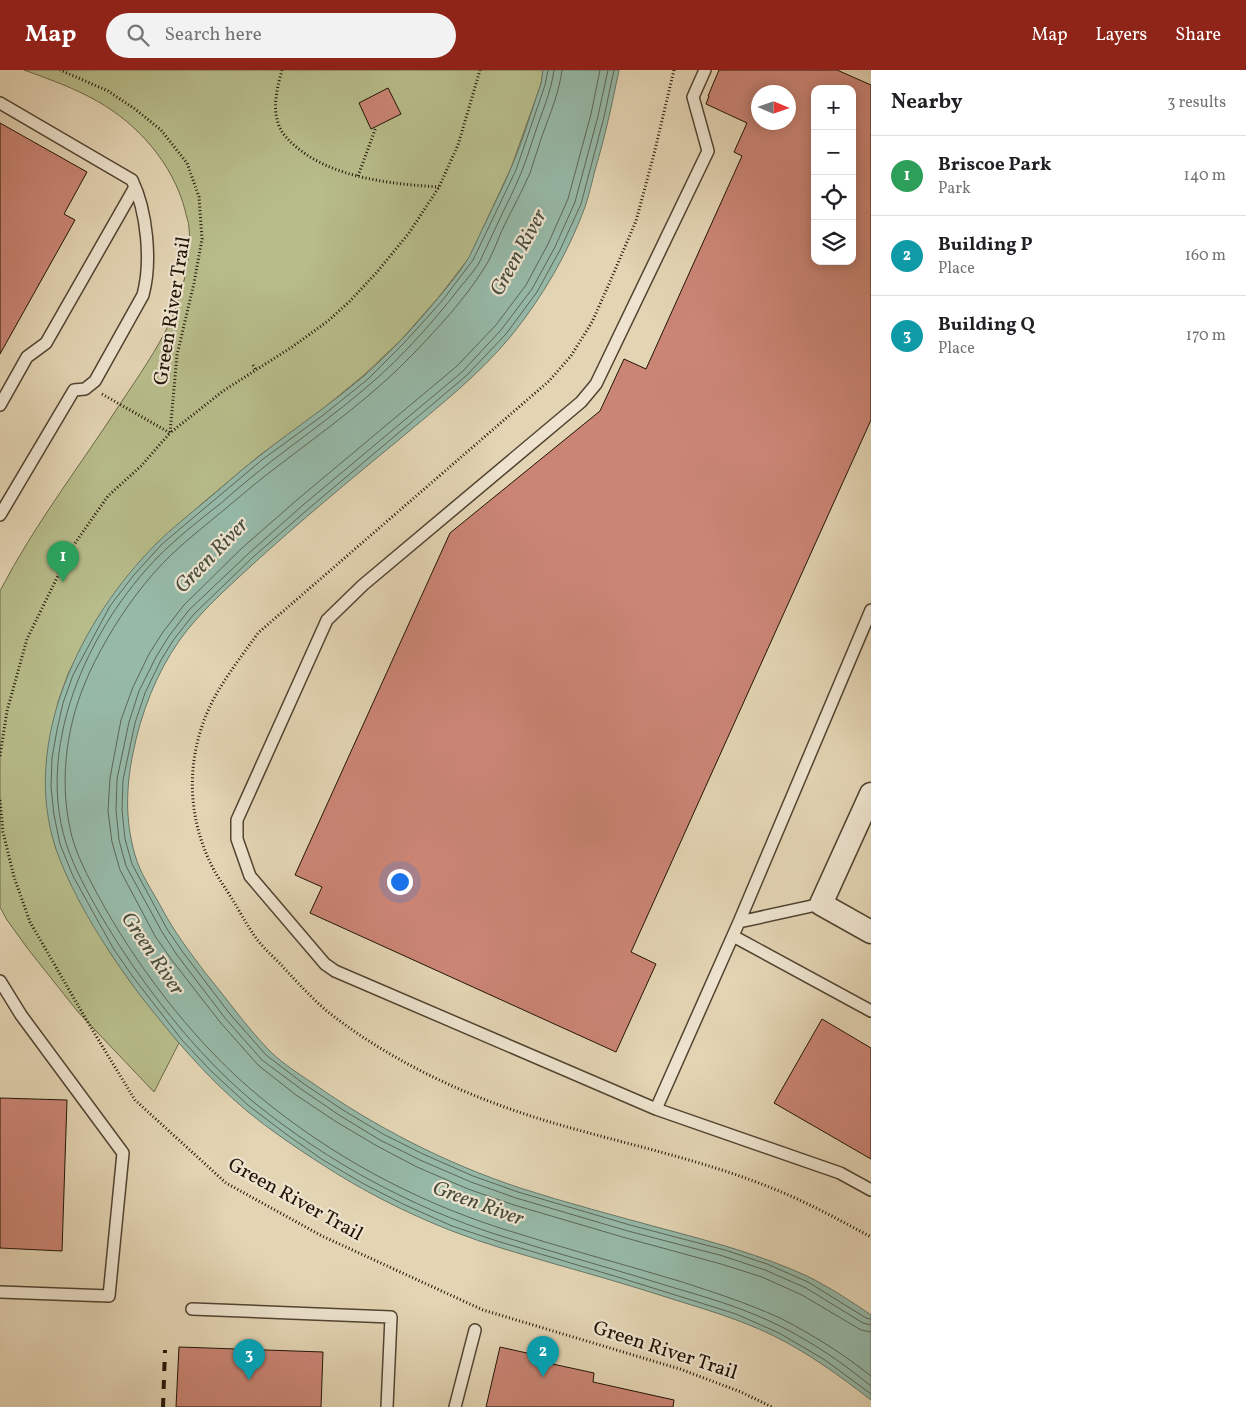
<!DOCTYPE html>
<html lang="en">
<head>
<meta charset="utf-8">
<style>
	:root { --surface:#fff; --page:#f2f2f2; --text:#202124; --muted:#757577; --line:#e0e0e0; --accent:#8f2418 }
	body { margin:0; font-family:Vollkorn,serif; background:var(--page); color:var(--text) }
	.controls { position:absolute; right:15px; top:15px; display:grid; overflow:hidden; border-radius:10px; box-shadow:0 2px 12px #0003 }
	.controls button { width:45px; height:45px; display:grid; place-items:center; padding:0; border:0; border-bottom:1px solid var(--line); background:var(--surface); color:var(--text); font:25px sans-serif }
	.compass { position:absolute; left:751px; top:15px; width:45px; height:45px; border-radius:50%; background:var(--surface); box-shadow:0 2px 12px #0003; rotate:92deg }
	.you { position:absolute; left:399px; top:811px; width:18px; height:18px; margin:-12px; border:4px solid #fff; border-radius:50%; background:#1a73e8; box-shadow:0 0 0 8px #1a73e833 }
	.badge { display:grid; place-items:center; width:32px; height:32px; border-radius:50%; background:var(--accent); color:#fff; font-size:16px; font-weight:700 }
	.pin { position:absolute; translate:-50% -41px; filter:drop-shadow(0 1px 2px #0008) }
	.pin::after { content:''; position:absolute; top:26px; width:18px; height:15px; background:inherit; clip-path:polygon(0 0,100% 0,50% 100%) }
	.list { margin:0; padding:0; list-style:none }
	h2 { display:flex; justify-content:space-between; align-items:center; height:65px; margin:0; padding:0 20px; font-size:21px }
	h2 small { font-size:16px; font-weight:400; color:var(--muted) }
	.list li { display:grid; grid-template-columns:32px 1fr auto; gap:15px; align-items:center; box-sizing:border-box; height:80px; padding:0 20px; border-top:1px solid var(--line) }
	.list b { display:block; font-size:19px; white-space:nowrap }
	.list p { margin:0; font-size:16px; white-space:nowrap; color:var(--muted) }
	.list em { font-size:16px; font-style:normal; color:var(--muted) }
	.icon { flex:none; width:28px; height:28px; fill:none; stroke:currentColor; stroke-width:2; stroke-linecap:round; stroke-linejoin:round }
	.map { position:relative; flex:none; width:871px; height:1337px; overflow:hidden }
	header { display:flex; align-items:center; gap:30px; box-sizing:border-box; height:70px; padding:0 25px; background:var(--accent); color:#fff }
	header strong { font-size:24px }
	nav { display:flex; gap:28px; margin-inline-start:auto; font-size:18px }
	.search { width:350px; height:45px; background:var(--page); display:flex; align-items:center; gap:12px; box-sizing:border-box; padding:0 18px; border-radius:28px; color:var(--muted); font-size:19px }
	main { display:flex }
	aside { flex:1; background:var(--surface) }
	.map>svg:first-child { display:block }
	.green { fill:#b7bc8a; stroke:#6c6848 }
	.water { fill:#96b9a8; stroke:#677767 }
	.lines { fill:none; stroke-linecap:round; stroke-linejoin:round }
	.shore { stroke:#5b6656; stroke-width:1 }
	.building { fill:#cb8575; stroke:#201305; fill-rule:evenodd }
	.lane-casing { stroke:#514330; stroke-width:14 }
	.street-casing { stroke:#514330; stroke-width:25 }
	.path { stroke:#201305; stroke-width:3; stroke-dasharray:1 2.5; stroke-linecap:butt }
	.lane { stroke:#ede3ce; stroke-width:11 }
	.street { stroke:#ede3ce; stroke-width:22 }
	.rail { stroke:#201305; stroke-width:4; stroke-dasharray:9 9; stroke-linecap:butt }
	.labels { text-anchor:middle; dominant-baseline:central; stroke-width:4.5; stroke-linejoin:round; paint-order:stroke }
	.street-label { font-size:20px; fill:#201305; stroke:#ede3ce }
	.water-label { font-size:21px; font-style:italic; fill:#494d3e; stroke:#ede3ce }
</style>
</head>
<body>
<header>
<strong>Map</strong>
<div class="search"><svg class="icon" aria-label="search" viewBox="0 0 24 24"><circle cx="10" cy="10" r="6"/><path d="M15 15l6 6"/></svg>Search here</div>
<nav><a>Map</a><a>Layers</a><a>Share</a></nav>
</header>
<main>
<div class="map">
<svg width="871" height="1337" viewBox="0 0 871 1337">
	<rect width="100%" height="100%" fill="#e3d4b3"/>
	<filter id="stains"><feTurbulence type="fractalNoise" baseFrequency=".004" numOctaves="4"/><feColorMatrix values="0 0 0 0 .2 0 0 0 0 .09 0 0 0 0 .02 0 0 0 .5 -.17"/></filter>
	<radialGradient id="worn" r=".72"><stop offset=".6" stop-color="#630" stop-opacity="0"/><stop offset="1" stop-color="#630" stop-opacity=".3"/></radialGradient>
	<!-- green -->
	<path class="green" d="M24,0h519l-2,14 -30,84 -42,90 -31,40 -37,42 -37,35 -45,37 -59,43 -62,52 -113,134 -17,33 -10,28 -11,56 -1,29 3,28 6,31 13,32 41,73 20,29 50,63 -25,49 -76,-80 -50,-63 -21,-29 -7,-13v-316c34,-66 80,-125 120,-187 18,-27 37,-54 51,-84 11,-26 21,-63 18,-92 0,-6 -3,-12 -4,-18 -12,-46 -47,-86 -88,-109 -23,-13 -48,-22 -73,-31z"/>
	<!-- water -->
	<path class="water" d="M543,0h76c-7,34 -14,67 -24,100 -3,12 -6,25 -10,37 -17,46 -43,91 -74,129 -32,39 -72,70 -110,102 -51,42 -102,84 -150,128 -26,24 -52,47 -72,75 -23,33 -38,72 -46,112 -7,34 -8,68 2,102 5,18 16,34 25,50 14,27 29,46 47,70 20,24 38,50 60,73 12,13 29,24 44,34 64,45 134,81 209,106 47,15 96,28 144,41 49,13 97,26 143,47 22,11 44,25 64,39v85c-31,-24 -64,-48 -99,-65 -33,-16 -68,-26 -103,-37 -37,-12 -75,-23 -114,-34 -34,-10 -70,-20 -103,-33 -46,-18 -91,-41 -132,-68 -25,-16 -50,-33 -73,-52 -41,-34 -75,-75 -107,-116 -32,-43 -66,-95 -84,-146 -36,-107 25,-230 100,-305 16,-16 35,-31 52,-45 18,-15 35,-31 54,-45 33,-26 69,-50 102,-78 27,-24 52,-51 75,-79 10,-12 22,-26 30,-40 6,-11 11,-24 17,-35 8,-18 18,-36 25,-54 12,-27 20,-56 30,-84z"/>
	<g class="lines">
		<!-- shore -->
		<path class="shore" d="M548,0l-3,15 -29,85 -43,90 -31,41 -38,42 -36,36 -46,37 -59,43 -101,85 -29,32 -23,30 -37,69 -10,28 -6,27 -5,28 -1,29 3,28 6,29 13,32 40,72 20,29 49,63 29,31 38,35 37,28 37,26 41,24 39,20 49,22 45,15 124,37 115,36 43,19 46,27 46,34
			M554,0c-3,23 -13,44 -20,66 -4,12 -8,25 -13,37 -7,18 -17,36 -25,54 -6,12 -11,24 -17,36 -5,8 -12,16 -18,23 -16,21 -33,41 -51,60 -41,44 -90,78 -137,114 -18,14 -36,29 -53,44 -18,14 -37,29 -53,44 -74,70 -133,193 -101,295 8,25 21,48 34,71 39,67 96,141 156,190 72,58 155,103 242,131 60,19 120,35 180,54 35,10 70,21 102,37 32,16 63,37 91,60
			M562,0c-3,23 -12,44 -20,66 -4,12 -8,25 -12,37 -8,18 -17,35 -26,53 -7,15 -12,31 -21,44 -19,30 -45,58 -69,83 -41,43 -89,77 -136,113 -18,13 -36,29 -53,43 -18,15 -36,29 -53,45 -26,25 -47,54 -65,85 -8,14 -16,29 -22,44 -20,48 -26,103 -13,154 7,25 21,49 33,71 39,68 94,139 155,189 70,58 153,103 240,131 59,19 119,35 179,53 34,11 68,22 101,37 30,15 65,37 91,58
			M600,0l-9,44 -23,85 -20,45 -22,41 -30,40 -39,41 -159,133 -56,49 -58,57 -21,27 -14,22 -16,33 -12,33 -11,58 -2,33 4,31 8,28 35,66 16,23 49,63 38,43 38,30 39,26 42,25 40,21 51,22 46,16 112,33 95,26 41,13 40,18 59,35 10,2
			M608,0l-10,46 -23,86 -20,45 -23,42 -31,41 -39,42 -159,133 -55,49 -59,56 -20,26 -13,21 -17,34 -10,31 -12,57 -1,31 3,30 7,26 36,66 15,23 48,63 37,42 39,29 38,26 41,25 40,20 51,22 45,16 112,33 95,25 42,14 41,18 57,35 8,2
			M614,0l-10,47 -23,87 -21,46 -23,42 -31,42 -40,42 -159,134 -55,48 -58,56 -20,25 -13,21 -16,33 -10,30 -12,57 -1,30 3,29 7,25 35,65 15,22 48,63 36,41 38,29 39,26 40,24 40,20 50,22 45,16 112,33 95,25 42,14 41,18 58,36 5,1"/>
	</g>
	<!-- building -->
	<path class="building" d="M719,0h118l34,15v335l-240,532 25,12 -40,88 -306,-139 12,-26 -27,-12 155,-342 150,-122 24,-52 22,10 96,-213 -8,-4 13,-29 -41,-19 3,-8h-1zM815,19h37v172h-37zM758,22h30v30h-30z
		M388,18l13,26 -30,15 -12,-26z
		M0,53l87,49 -23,42 11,6 -75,134z
		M822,949l49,29v111l-97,-56z
		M0,1028l67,2 -5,151 -62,-3z
		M179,1277l144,5 -2,55h-145z
		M500,1277l49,11 -1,5 46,10 -1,9 81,18 -1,7h-187z"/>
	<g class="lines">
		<!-- lane casing -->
		<g class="lane-casing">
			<path id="lane" d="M705,0l-12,27 15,54 -112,233 -15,18 -218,183 -36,35 -90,200v19l13,37 75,88 10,7 321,138 184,64 31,17
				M0,33l132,77c15,31 20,82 11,115l-48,86 -10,8 -11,1 -74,125
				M0,335l27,-48 19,-14 89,-156
				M739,852l82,-18
				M733,866l138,75
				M0,911l21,34 102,138 -14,143 -109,-4
				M656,1039l83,-187 132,-312
				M192,1239l199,8 -4,90
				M455,1337l20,-77"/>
		</g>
		<!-- street casing -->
		<g class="street-casing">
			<path id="street" d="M871,724l-50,110 50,28"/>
		</g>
		<!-- path -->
		<path class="path" d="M282,0c-4,15 -9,33 -5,49 2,11 9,19 17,26 37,33 97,39 145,42
			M674,0l-20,84 -18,67 -27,63 -17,38 -21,34 -22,25 -291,252c-14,20 -29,39 -41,60 -32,56 -33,122 -2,179 4,7 9,14 14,22 9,14 17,30 27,44 8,11 19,20 28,30 15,16 31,34 48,47 65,50 141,84 218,107 71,21 145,36 214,63 37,14 72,33 107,52
			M358,106l18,-49
			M253,295l3,5
			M102,324l68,39 53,-42 69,-44 36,-26 22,-20 27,-29 32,-39 30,-46 19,-42 22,-75
			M0,686l7,-45 20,-72 44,-90 37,-53 33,-30 29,-33 7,-78 17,-72 8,-44 -3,-42 -12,-34 -26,-33 -26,-21 -27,-18 -48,-21
			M0,730l3,32 11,45 16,45 57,99 48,79 91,83 96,53 161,74 197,59 61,23 31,15"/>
		<!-- lane -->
		<use href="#lane" class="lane"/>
		<!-- street -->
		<use href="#street" class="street"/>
		<!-- rail -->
		<path class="rail" d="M163,1337l2,-57"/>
	</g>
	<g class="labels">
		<!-- street labels -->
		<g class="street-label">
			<text transform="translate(173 241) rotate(-81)">Green River Trail</text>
			<text transform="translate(295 1130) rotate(29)">Green River Trail</text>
			<text transform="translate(665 1281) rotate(18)">Green River Trail</text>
		</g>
		<!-- water labels -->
		<g class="water-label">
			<text transform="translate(519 183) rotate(-61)">Green River</text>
			<text transform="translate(212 486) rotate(-46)">Green River</text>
			<text transform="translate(152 884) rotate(56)">Green River</text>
			<text transform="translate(478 1134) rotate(20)">Green River</text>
		</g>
	</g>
	<rect width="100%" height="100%" filter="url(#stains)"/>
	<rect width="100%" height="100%" fill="url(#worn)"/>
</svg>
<div class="controls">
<button>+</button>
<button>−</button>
<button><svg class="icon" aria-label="locate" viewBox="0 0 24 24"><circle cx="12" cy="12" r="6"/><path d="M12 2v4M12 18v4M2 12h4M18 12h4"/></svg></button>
<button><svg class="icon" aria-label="layers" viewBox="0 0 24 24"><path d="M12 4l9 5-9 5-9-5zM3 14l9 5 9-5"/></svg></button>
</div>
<svg class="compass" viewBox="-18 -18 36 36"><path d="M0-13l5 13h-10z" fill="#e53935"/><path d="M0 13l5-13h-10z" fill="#757577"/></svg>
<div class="you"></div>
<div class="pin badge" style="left:63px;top:512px;background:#2e9e5b">1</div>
<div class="pin badge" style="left:543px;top:1307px;background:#0f9aa8">2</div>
<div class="pin badge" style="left:249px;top:1310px;background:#0f9aa8">3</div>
</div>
<aside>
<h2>Nearby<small>3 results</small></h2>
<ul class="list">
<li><span class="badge" style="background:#2e9e5b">1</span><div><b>Briscoe Park</b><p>Park</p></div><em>140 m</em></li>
<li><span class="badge" style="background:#0f9aa8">2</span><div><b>Building P</b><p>Place</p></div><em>160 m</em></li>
<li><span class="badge" style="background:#0f9aa8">3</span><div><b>Building Q</b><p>Place</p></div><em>170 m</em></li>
</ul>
</aside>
</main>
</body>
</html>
